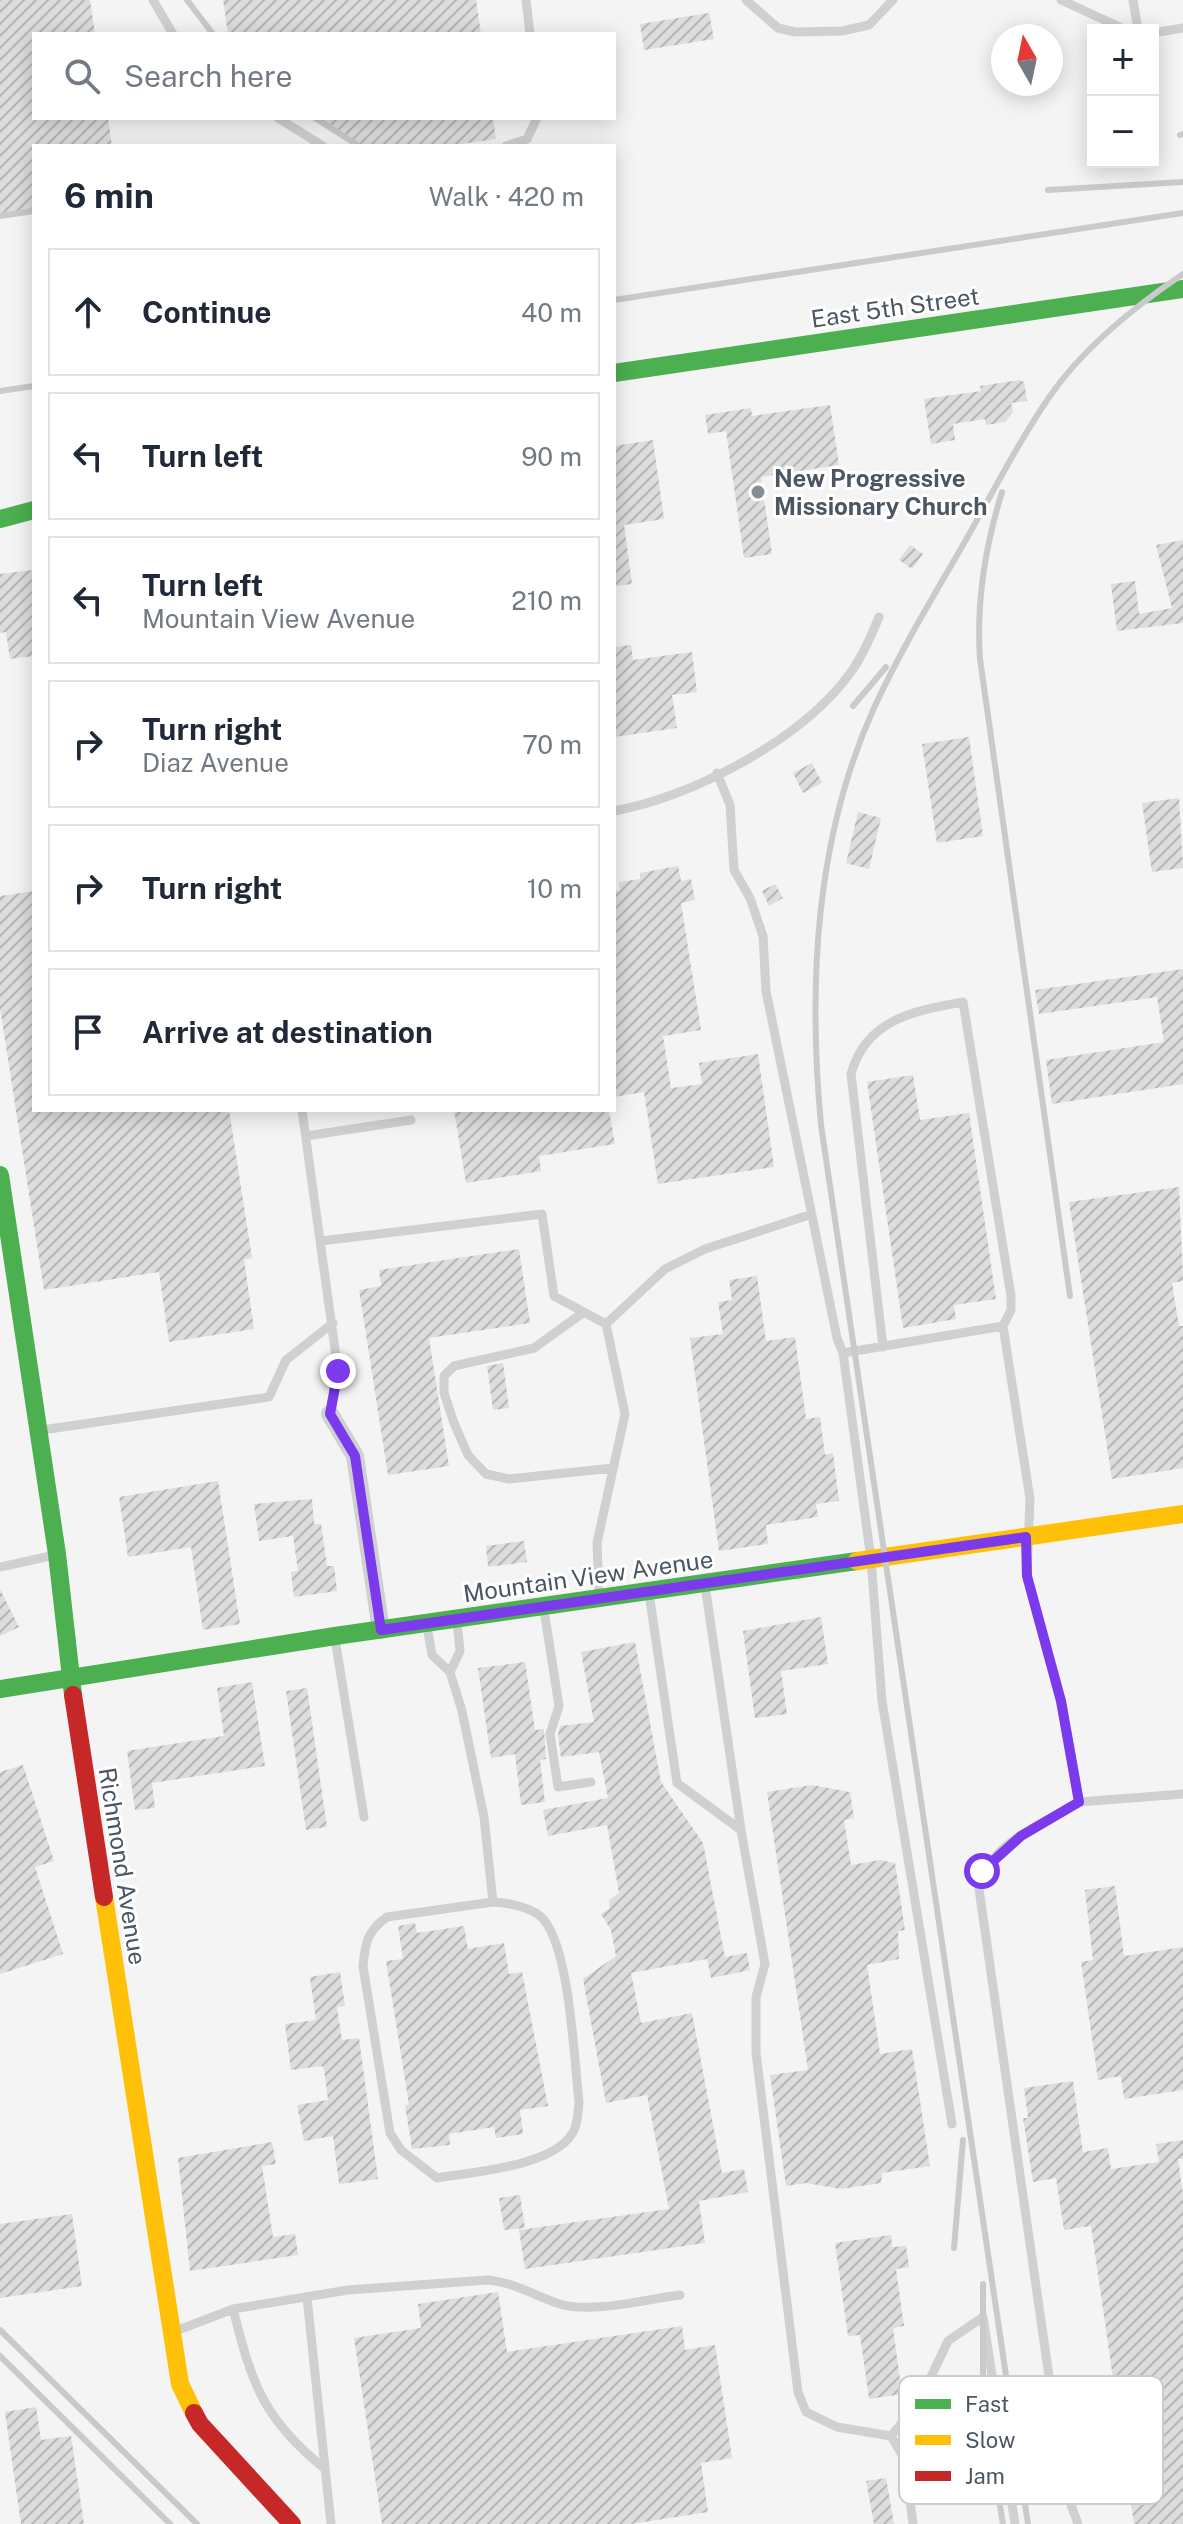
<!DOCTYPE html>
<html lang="en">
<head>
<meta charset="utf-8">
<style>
	:root { --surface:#fff; --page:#f6f6f7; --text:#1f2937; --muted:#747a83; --line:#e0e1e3 }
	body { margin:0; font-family:"Public Sans",sans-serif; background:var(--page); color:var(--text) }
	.controls { position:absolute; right:24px; top:24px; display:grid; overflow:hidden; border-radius:0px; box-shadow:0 4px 20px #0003 }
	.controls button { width:72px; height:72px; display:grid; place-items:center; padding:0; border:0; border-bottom:2px solid var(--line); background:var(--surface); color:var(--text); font:40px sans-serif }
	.compass { position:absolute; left:991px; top:24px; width:72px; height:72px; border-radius:50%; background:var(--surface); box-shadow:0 4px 20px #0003; rotate:351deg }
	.stop { position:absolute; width:24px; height:24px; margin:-18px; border:6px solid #7c3aed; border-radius:50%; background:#fff }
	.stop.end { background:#7c3aed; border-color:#fff; box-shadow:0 2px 8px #0008 }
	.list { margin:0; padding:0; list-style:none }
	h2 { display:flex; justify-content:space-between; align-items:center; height:104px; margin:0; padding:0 32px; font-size:34px }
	h2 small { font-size:26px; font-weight:400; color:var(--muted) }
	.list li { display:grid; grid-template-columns:52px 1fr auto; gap:24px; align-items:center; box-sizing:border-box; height:128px; margin:0 16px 16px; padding:0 16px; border:2px solid var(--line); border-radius:0px }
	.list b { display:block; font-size:30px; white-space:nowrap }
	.list p { margin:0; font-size:26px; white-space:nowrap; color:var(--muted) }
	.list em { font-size:26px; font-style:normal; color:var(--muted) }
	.icon { flex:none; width:44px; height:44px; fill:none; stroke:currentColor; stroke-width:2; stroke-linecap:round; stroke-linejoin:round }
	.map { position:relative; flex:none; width:1183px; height:2524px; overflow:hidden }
	.search { position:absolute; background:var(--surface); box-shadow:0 4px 20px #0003; left:32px; top:32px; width:584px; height:88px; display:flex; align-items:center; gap:20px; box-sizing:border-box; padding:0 28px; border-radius:0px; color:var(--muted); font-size:30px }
	.panel { position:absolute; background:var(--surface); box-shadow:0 4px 20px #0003; left:32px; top:144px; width:584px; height:968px; border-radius:0px }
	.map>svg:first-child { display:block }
	.building { fill:url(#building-hatch) }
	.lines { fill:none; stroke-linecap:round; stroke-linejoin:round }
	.lane { stroke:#ced0d2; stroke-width:9 }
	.street { stroke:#ced0d2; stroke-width:18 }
	.fast { stroke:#4caf50; stroke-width:18 }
	.slow { stroke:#ffc107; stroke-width:18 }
	.jam { stroke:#c62828; stroke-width:18 }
	.rail { stroke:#c9cacc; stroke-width:6 }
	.route { stroke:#7c3aed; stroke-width:10 }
	.poi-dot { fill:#868d94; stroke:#fff; stroke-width:3 }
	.labels { text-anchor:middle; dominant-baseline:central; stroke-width:6; stroke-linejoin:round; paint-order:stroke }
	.street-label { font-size:24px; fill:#4a5661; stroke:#fff }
	.poi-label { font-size:24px; font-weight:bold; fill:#4a5661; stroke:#fff; text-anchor:start }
	.key { fill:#fff; stroke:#c9ccd0; stroke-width:2 }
	.key-label { font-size:22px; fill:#4a5661 }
</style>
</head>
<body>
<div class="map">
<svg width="1183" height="2524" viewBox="0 0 1183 2524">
	<defs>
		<pattern id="building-hatch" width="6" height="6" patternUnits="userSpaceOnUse" patternTransform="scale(2)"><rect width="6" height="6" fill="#ddddde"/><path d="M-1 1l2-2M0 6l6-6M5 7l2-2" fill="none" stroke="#b5b6b7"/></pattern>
	</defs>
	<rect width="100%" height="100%" fill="#f4f4f4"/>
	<!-- building -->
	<path class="building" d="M0,0h90l5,34h-61v84h74l4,28h-78v64l-34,5z
		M223,0h253l5,34h-253z
		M709,13l5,26 -70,11 -4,-26z
		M318,118h175l3,21 -48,7h-84z
		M1019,380l5,2 3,19 -16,2 2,9 -8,10 -19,3 -1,-6 -32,5 2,16 -24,4 -7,-45 57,-8 -1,-5z
		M830,405l9,60 -78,12 11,77 -28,4 -18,-127 -18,3 -3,-19 46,-7 1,8z
		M653,440l11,79 -40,6 8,59 -18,2v-140z
		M1183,540v83l-66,8 -6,-47 24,-3 4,33 33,-6 -16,-63z
		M910,545l13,9 -11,15 -13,-9z
		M32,570l2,86 -24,3 -4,-27 -6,1v-59z
		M631,645l2,15 59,-8 5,40 -25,3 5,33 -63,9v-90z
		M969,737l14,99 -46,7 -15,-99z
		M812,763l10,20 -19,10 -10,-20z
		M1179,798l4,70 -31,4 -10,-69z
		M858,812l23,6 -12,51 -23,-6z
		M678,866l3,15 10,-2 4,21 -14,3 20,127 -38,6 8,52 31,-4 -3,-21 59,-9 16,113 -116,17 -14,-92 -30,5v-206h6l-1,-9 21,-3v-6z
		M775,884l8,14 -14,8 -7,-15z
		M34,891v219h195l23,148 -8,1 10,70 -85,13 -10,-70 -115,18 -44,-282v-112z
		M1183,969v115l-131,20 -6,-44 118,-18 -7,-45 -118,17 -4,-24z
		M913,1075l7,45 49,-7 27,186 -42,6 2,14 -53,9 -36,-246z
		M454,1110h155l6,34 -76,12 2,15 -75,12z
		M1179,1187l4,94 -11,2 7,43h4v142l-71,11 -43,-277z
		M519,1249l11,74 -101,15 20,128 -61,9 -29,-185 22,-4 -2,-16z
		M757,1276l9,65 29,-4 11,82 14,-2 5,38 8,-2 6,48 -23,3 2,13 -52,8 2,19 -49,7 -29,-213 33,-4 -5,-32 14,-2 -3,-20z
		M503,1363l6,45 -16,2 -6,-44z
		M218,1481l22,143 -37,6 -12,-83 -63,10 -9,-60z
		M312,1499l2,25h7l6,42h7l3,25 -43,6 -3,-25 7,-1 -5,-35 -34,5 -5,-37z
		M524,1541l3,21 -39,5 -2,-21z
		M0,1589l19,38 -19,9z
		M821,1617l7,47 -47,7 6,43 -32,4 -12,-87z
		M635,1642l26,140 42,61 22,114 22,-4 3,17 -39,8 -4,-19 -76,14 10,50 51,-10 30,160 22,-4 4,23 -49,9 6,42 -180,26 -6,-39 150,-21 -22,-114 -41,8 -23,-124 33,-23 -5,-26 -10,-16 9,-6 -1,-8 10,-7 -12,-68 -59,11 -5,-26 65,-12 -9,-46 -38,5 -3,-22 2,-9 34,-4 -13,-70z
		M525,1662l10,68 9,-1 2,30 -6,1 5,42 -24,3 -6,-51 -24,4 -13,-90z
		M252,1682l13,84 -113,17 3,25 -20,2 -8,-59 97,-15 -7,-48z
		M307,1688l20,139 -21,3 -20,-139z
		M23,1765l31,96 -19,6 28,87 -63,20v-202z
		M812,1785l38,7 4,26 -10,2 7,45 29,-5 15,3 10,67 -7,1 1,28 -32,6 13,89 32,-5 18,117 -48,7 -1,10 -40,6 -35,-6 -20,3 -16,-111 38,-5 -41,-278z
		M1115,1886l9,70 59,-9v143l-59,9 -3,-23 -23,4 -17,-118 12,-2 -8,-70z
		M415,1923l2,10 47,-7 4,23 36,-6 5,31 13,-2 26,134 -28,4 3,24 -27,4 -2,-11 -45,7 1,11 -38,4 -7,-44h4l-23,-144 17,-2 -5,-33z
		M340,1972l5,34 -8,1 5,33 17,-2 19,141 -39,5 -6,-48 -29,5 -7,-36 31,-5 -4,-31 -2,-3 -31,4 -6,-46 31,-4 -6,-43z
		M1073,2081l10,71 25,-4 3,21 48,-7 -3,-18 27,-4v19h-5l5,36v329h-49l-43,-298 -27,4 -8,-52 -23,4 -10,-64h5l-4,-30z
		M272,2142l4,22 -14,2 11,71 22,-3 3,21 -108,16 -12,-113z
		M520,2195l5,33 -21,2 -5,-32z
		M72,2214l10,72 -82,12v-74z
		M891,2235l1,12 14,-1 3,21 -13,2 8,57 -11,2 9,66 -33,5 -9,-64 -12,1 -13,-93z
		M498,2292l9,60 175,-26 3,24 30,-5 17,113 -31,5 7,49 -77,12h-249l-28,-186 67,-10 -3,-24z
		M36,2407l5,33 30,-4 13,88h-63l-16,-112z
		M886,2478l8,46h-20l-8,-43z"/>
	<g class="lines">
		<!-- lane -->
		<path class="lane" d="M153,0l20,34
			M526,0l4,34
			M746,0l32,28 17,4 47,-1 27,-6 24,-25
			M1061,0l65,30
			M1133,0l5,30
			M1153,33l30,-5
			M278,118l45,28
			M506,146l21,-7 10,-21
			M717,773l13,32 4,65 16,28 13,38 3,55 71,347 6,15
			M614,811c79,-14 189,-72 237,-139 12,-17 20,-36 28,-55
			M302,1110l36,261 -8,43
			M306,1136l105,-16
			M321,1241l221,-27 12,82 52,28 19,90 -28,129 2,52
			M584,1312l-50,36 -80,18 -10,10v17l10,30 14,32 18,19 23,5 104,-11
			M606,1324l59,-55 40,-20 104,-34
			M883,1347l-32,-273c15,-55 63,-63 112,-72l48,294v14l-8,16
			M42,1430l227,-33 17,-37 47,-37
			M0,1567l55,-12
			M649,1593l28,190 64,47 -36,-245
			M544,1610l15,96 -9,28 8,53 33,-5
			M427,1626l5,29 18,17 12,39 22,106 9,85 -106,15c-20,14 -22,27 -24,49l27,167 11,17 36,28c36,-6 124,-12 138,-50 3,-8 3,-18 4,-26 -5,-43 -9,-150 -35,-182 -10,-13 -36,-17 -51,-18
			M335,1639l29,178
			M450,1672l10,-21 -3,-29
			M1079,1802l104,-8
			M741,1830l24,134 -9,33v56l42,339 8,20 31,15 54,9 14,24 8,64
			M952,2124l-70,-423 -11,-142 -28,-206 160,-27 27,173 -3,77 34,125 18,101c-36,22 -93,42 -100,87l86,599 13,36
			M307,2298l24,226
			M233,2309c19,75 30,110 92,160
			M173,2332l60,-23 115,-19 140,-10c28,3 47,16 72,24 31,10 88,-5 120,-9
			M891,2436l28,-34 29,-61 35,-24 32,207"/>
		<!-- street -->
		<path class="street" d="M330,1414l25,42 26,174"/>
		<!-- fast -->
		<path class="fast" d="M614,373l569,-84
			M0,519l34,-9
			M0,1175l57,379 16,141
			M0,1689l335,-53 522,-75"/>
		<!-- slow -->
		<path class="slow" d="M857,1561l326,-47
			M104,1897l76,487 14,29"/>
		<!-- jam -->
		<path class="jam" d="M73,1695l31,202
			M194,2413l6,11 92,100"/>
		<!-- rail -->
		<path class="rail" d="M187,0l26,34
			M315,118l44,28
			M1180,135l3,-1
			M1048,190l135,-8
			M0,216l34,-5
			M614,300l569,-87
			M0,391l34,-5
			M1002,492c-17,55 -26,110 -22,167l90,637
			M853,706l33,-39
			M954,2248l9,-108
			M983,2284v118l20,122
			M0,2330l197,194
			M0,2356l170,168
			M1028,2524l-207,-1399c-13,-140 -6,-287 53,-417 27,-59 61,-114 93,-170 27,-48 52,-97 83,-142 34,-49 84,-89 133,-122"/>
	</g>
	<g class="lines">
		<!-- route -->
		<path class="route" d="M338,1371l-8,43 25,42 26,174 645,-93 1,39 34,125 18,101 -58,34 -39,35"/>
	</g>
	<!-- markers -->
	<circle class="poi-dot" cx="758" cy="492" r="8"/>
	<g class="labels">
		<!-- street labels -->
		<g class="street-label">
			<text transform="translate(895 307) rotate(-8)">East 5th Street</text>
			<text transform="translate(588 1576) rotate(-8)">Mountain View Avenue</text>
			<text transform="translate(123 1866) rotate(81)">Richmond Avenue</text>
		</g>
		<!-- poi labels -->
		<g class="poi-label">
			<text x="774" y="478">New Progressive<tspan x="774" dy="28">Missionary Church</tspan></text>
		</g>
	</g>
	<!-- legend -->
	<rect x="899" y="2376" width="264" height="128" rx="12" class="key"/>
	<rect x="915" y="2399" width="36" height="10" fill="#4caf50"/>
	<rect x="915" y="2435" width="36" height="10" fill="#ffc107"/>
	<rect x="915" y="2471" width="36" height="10" fill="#c62828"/>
	<g class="key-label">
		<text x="965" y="2412">Fast</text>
		<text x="965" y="2448">Slow</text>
		<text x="965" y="2484">Jam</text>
	</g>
</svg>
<div class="controls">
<button>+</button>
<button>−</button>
</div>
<svg class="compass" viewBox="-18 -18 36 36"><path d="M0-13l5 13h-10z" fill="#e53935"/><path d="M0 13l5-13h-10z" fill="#747a83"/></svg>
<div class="stop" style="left:982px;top:1871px"></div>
<div class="stop end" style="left:338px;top:1371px"></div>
<div class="search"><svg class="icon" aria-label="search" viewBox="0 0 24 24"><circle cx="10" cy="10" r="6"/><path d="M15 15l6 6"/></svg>Search here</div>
<section class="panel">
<h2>6 min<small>Walk · 420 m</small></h2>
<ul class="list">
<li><svg class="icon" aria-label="ahead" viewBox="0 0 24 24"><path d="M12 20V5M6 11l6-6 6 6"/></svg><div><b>Continue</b></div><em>40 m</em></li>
<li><svg class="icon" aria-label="left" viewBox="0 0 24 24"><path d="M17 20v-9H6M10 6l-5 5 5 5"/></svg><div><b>Turn left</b></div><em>90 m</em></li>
<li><svg class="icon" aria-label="left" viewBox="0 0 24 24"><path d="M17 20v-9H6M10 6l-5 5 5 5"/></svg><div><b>Turn left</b><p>Mountain View Avenue</p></div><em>210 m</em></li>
<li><svg class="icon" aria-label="right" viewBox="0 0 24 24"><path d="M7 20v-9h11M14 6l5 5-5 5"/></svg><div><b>Turn right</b><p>Diaz Avenue</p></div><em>70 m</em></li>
<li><svg class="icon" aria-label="right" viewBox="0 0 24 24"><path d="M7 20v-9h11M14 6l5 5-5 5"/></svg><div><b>Turn right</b></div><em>10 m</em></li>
<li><svg class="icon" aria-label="arrive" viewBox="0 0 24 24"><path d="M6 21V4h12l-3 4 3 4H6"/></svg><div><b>Arrive at destination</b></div></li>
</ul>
</section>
</div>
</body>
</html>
